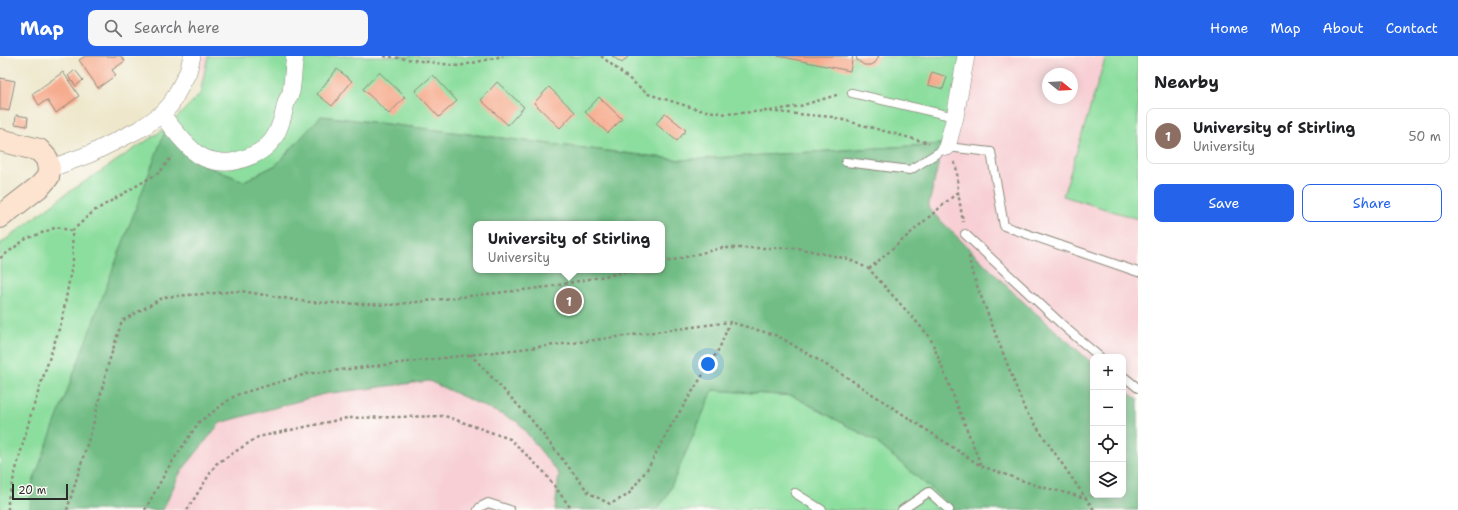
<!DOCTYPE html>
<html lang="en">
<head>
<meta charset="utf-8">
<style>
	:root { --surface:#fff; --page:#f6f6f6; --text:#202124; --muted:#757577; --line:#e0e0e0; --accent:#2563eb }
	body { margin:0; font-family:"Shantell Sans",sans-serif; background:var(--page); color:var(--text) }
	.controls { position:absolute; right:12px; bottom:12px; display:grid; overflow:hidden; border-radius:8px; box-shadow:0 2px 10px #0003 }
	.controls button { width:36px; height:36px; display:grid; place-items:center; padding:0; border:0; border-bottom:1px solid var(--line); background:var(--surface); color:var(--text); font:20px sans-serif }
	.compass { position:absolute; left:1042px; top:12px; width:36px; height:36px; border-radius:50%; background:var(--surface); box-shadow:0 2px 10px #0003; rotate:108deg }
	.scale { position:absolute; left:12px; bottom:10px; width:56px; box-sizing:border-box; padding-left:4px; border:2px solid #2b2b2b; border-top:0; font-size:11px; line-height:14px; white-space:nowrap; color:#2b2b2b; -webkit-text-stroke:3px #fdfcf7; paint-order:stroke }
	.you { position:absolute; left:708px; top:308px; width:14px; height:14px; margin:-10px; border:3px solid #fff; border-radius:50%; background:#1a73e8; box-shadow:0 0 0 6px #1a73e833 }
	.badge { display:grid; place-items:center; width:26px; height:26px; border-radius:50%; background:var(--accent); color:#fff; font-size:13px; font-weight:700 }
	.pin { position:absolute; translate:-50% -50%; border:2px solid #fff; box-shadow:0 1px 4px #0006 }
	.popup { position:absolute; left:473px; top:165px; width:192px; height:52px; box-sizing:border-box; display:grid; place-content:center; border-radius:8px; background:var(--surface); filter:drop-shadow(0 1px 3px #0005); font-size:13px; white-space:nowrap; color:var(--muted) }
	.popup b { font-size:15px; color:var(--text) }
	.popup::after { content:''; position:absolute; left:50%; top:100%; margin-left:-8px; border:8px solid transparent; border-top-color:var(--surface) }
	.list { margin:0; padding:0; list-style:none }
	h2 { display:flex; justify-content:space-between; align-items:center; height:52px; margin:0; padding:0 16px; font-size:17px }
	h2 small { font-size:13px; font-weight:400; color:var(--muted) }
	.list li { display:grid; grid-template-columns:26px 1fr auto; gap:12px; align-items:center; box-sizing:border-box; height:56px; margin:0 8px 8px; padding:0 8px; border:1px solid var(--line); border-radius:8px }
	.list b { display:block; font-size:15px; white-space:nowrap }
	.list p { margin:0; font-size:13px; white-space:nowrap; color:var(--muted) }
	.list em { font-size:13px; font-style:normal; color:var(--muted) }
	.actions { display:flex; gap:8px; padding:12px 16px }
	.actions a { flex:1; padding:9px 0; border:1px solid var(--accent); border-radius:8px; text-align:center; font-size:14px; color:var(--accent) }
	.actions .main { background:var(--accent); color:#fff }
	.icon { flex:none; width:22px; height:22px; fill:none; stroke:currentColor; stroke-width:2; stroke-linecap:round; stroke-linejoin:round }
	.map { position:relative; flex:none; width:1138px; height:454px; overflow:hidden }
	header { display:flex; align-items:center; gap:24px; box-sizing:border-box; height:56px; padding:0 20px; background:var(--accent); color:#fff }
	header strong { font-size:19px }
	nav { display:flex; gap:22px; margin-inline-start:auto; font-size:14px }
	.search { width:280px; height:36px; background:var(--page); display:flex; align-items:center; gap:10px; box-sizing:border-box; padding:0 14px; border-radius:8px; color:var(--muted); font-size:15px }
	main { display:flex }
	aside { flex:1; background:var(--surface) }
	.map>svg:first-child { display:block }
	.built { fill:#f7cfd4; fill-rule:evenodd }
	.green { fill:#8cde9e; stroke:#5c8464 }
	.forest { fill:#71bd85; stroke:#4e7458; fill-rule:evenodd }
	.building { fill:#f6a98b }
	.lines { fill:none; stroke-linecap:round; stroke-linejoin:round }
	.service-casing { stroke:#8c897b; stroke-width:10 }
	.minor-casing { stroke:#8c897b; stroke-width:18 }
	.secondary-casing { stroke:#8c897b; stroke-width:24 }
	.path { stroke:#8c897b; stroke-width:2.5; stroke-dasharray:3 3; stroke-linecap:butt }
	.service { stroke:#fff; stroke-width:8 }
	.minor { stroke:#fff; stroke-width:17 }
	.secondary { stroke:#fde4d1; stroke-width:22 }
</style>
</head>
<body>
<header>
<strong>Map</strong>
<div class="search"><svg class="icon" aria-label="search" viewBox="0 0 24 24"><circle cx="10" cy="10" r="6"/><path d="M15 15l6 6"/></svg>Search here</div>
<nav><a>Home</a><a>Map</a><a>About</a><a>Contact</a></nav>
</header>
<main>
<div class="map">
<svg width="1138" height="454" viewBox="0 0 1138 454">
	<rect width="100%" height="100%" fill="#fdfcf7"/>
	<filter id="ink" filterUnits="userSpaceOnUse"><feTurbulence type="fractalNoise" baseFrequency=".025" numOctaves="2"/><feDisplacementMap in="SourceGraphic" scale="8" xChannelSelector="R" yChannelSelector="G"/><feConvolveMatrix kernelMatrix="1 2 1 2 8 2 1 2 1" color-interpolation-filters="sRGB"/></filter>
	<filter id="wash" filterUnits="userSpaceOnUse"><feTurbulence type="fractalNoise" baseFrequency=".012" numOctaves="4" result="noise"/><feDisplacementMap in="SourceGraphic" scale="16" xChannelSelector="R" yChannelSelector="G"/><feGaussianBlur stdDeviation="0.9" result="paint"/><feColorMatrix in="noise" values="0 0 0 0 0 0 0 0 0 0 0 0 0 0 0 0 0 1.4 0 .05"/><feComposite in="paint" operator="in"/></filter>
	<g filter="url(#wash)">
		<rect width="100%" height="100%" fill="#eee7cb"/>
		<!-- built -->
		<path class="built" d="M202,0h936v454h-1138v-266l63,-48 103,-68 34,-34zM1048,18h24v24h-24zM476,168h186v46h-186zM1093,301h30v138h-30z"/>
		<!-- green -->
		<path class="green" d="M208,0h754l-19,88 -262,16 -359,-44 -46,49 -32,16 -42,-16 -171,345h-31v-266l63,-48 103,-68 34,-34z
			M1106,0h32v163l-75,-23z
			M713,334l80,6 82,45 81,69h-300l10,-12z"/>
		<!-- forest -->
		<path class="forest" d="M321,60l360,44 262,-16 -15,64 91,90 74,66v131h30v-105l15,9v111h-182l-81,-69 -82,-45 -80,-6 -47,108 -10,12h-101l4,-36 -41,-52 -89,-41 -105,13 -104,29 -40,50 -17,37h-133l1,-23 135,-359 37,37 41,16 32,-16zM476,168h186v46h-186z"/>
		<g id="blocks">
			<!-- building -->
			<path class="building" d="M85,0h36l4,5 -13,9 4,5 -18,13 -19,-28z
				M612,0h17l-7,7z
				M778,0h75l-3,15z
				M856,0h23l-4,7 -4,2h-7l-7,-5z
				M337,13l15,12 -20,25 -15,-12z
				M75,14l8,10 -7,6 -8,-10z
				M63,16l16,24 -23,17 -9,-13 -8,5 -7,-11z
				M379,16l26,25 -16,17 -26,-25z
				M932,16l15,5 -4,12 -15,-4z
				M433,19l24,26 -18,16 -24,-26z
				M0,22l15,3 -6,30 -9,-2z
				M497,26l27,25 -16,18 -27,-25z
				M549,31l26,25 -15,16 -26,-25z
				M599,41l23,22 -14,14 -23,-21z
				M665,57l21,17 -9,11 -21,-17z
				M16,59l12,2 -1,9 -12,-2z"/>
		</g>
	</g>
	<g filter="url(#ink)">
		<use href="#blocks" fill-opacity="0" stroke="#8c897b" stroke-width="1"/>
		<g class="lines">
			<!-- service casing -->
			<g class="service-casing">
				<path id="service" d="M852,37l103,24
					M846,106l64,8 37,-23 44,5 13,74 134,46
					M965,178l103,96 32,27
					M1123,320l15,12
					M795,437l27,17
					M478,454l2,-3 8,-4 22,7
					M902,454l27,-18 20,18"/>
			</g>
			<!-- minor casing -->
			<g class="minor-casing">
				<path id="minor" d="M161,58c11,13 22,29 35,39 10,8 28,11 40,8 35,-9 43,-24 50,-58 1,-4 4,-7 5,-11 2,-12 2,-24 4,-36
					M947,91l8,-30 11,-61
					M49,113l41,-15 52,-26 21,-15 8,-9 17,-32 4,-16"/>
			</g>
			<!-- secondary casing -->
			<g class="secondary-casing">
				<path id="secondary" d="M0,84l39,10 8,9 2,10 -1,8 -8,9 -40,31"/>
			</g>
			<!-- path -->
			<path class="path" d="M384,0l75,10 44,-10
				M601,0l47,38 52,16 27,4 38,-3
				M764,55l68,6 97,26
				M770,55l30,-5 40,-12
				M954,106l3,9 1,21 5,30
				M969,200l3,17 53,137 69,100
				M0,202l26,-19 31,-12 15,4
				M662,207l59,-15h76l51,11 21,10 61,68 51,128
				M869,213l89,-77
				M470,298l60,64 59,75 21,11 18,-9 20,-27 21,-39 50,-80 11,-27 48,14 70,42 133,88 57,20 48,12
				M8,454v-11l23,-85 31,-94 11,-60 -1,-29 22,-20 66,-39 12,-16
				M67,454l26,-85 15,-60 14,-44 42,-24 77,-6 67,11 83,3 157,-18 88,-17
				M145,454l23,-42 31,-46 37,-27 70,-21 266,-31 158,-21
				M187,454l29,-46 42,-27 89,-19 98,-2 65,23 34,33 26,35 -1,3"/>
			<!-- service -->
			<use href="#service" class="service"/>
			<!-- minor -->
			<use href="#minor" class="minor"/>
			<!-- secondary -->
			<use href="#secondary" class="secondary"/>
		</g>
	</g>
</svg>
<div class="controls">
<button>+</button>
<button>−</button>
<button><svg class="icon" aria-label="locate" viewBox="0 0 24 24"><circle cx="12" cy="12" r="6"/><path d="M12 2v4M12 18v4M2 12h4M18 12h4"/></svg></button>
<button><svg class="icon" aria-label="layers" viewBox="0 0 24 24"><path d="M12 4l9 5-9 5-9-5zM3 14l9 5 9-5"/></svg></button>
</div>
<svg class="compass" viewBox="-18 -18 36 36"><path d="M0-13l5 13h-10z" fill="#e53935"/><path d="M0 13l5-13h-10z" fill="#757577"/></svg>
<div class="scale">20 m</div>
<div class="you"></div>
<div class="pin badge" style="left:569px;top:245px;background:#8d6e63">1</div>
<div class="popup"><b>University of Stirling</b>University</div>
</div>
<aside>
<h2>Nearby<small></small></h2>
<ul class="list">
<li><span class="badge" style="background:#8d6e63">1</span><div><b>University of Stirling</b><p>University</p></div><em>50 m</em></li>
</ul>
<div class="actions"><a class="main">Save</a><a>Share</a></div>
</aside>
</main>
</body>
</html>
